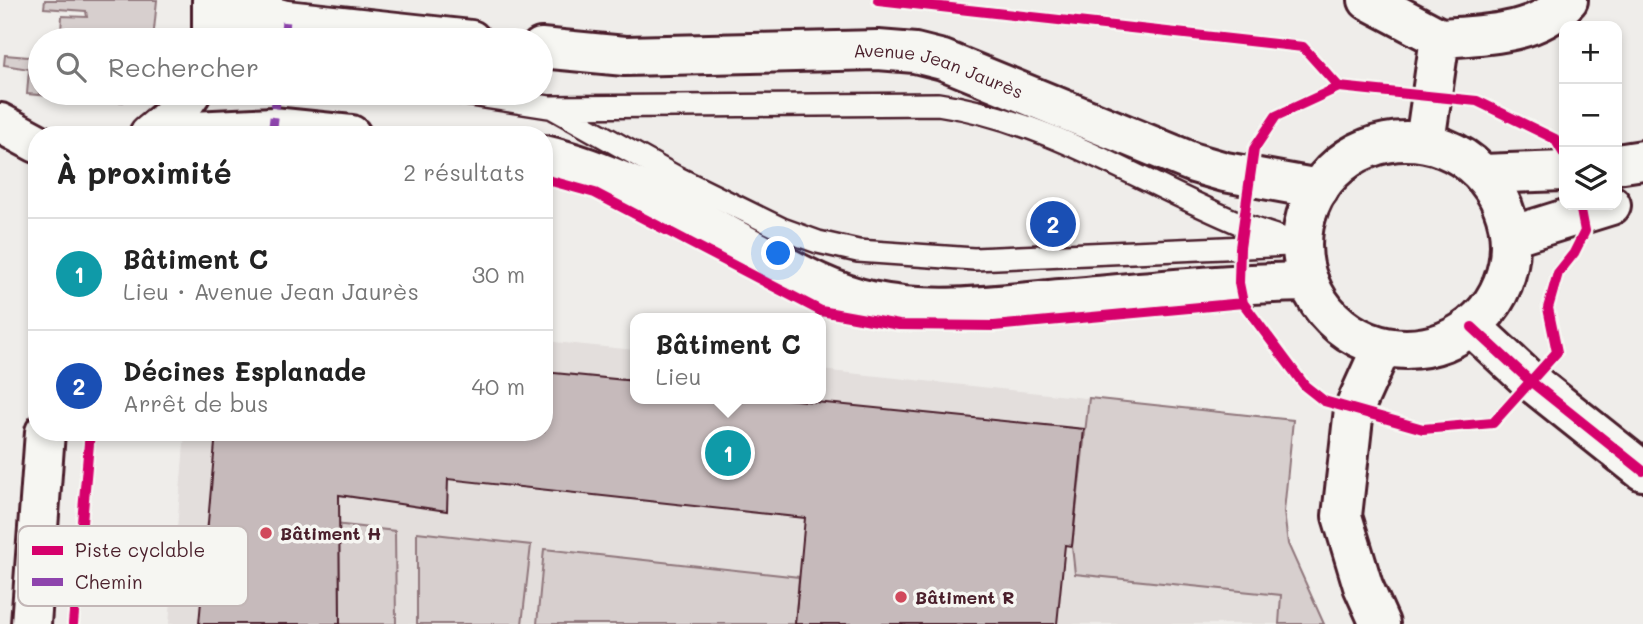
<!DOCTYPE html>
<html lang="fr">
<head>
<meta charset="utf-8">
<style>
	:root { --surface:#fff; --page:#f2f2f2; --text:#222; --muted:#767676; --line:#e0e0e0; --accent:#d1495b }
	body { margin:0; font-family:Mali,sans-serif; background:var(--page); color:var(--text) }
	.controls { position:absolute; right:21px; top:21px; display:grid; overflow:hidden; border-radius:14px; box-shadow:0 4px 10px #0003 }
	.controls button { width:63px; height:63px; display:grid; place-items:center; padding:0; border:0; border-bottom:2px solid var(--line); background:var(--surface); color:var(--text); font:35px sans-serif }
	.you { position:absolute; left:779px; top:254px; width:24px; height:24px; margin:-18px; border:5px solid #fff; border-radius:50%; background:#1a73e8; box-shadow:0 0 0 10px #1a73e833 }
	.badge { display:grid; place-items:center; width:46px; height:46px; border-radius:50%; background:var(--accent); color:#fff; font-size:23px; font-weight:700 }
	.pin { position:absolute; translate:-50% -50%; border:4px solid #fff; box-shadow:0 2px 7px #0006 }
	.popup { position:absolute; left:630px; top:313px; width:196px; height:91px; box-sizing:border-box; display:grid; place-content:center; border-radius:14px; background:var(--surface); filter:drop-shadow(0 2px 5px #0005); font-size:23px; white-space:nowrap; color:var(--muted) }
	.popup b { font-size:26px; color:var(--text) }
	.popup::after { content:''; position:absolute; left:50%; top:100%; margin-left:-14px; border:14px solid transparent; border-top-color:var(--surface) }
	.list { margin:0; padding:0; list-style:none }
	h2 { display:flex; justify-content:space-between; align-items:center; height:91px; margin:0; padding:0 28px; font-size:30px }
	h2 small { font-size:23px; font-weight:400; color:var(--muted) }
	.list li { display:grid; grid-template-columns:46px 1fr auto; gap:21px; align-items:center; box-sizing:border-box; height:112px; padding:0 28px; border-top:2px solid var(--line) }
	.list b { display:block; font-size:26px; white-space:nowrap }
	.list p { margin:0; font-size:23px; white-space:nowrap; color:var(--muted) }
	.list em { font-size:23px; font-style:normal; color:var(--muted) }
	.icon { flex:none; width:38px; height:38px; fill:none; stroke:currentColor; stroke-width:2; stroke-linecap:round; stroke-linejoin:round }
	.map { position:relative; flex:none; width:1643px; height:624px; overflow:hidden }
	.search { position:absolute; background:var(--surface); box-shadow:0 4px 10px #0003; left:28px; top:28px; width:525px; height:77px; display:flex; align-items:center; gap:18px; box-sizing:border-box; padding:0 24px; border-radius:38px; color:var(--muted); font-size:26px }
	.panel { position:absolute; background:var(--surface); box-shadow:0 4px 10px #0003; left:28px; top:126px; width:525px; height:315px; border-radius:28px }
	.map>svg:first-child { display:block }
	.built { fill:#e3dedc }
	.green { fill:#d7cfce; stroke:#90777c; stroke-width:2 }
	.building { fill:#c6babb; stroke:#4a1f2b; stroke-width:2 }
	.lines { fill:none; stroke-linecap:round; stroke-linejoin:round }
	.service-casing { stroke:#4a1f2b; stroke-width:26 }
	.minor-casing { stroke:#4a1f2b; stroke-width:44 }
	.secondary-casing { stroke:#4a1f2b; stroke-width:44 }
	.service { stroke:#f6f6f2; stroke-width:21 }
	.minor { stroke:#f6f6f2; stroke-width:38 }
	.secondary { stroke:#f6f6f2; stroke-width:38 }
	.quiet { stroke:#8e44ad; stroke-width:9; stroke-dasharray:18 9; stroke-linecap:butt }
	.cycleway-casing { stroke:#f6f6f2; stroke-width:15 }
	.cycleway { stroke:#d6006c; stroke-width:10 }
	.poi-dot { fill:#d1495b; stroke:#f6f6f2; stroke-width:2.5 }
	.labels { text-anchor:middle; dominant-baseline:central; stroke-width:7; stroke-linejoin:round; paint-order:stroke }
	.street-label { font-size:18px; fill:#4a1f2b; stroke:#f6f6f2 }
	.poi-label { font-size:18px; font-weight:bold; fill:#4a1f2b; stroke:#f6f6f2; text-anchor:start }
	.key { fill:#f6f6f2; stroke:#c2b6b6; stroke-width:2 }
	.key-label { font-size:19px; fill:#4a1f2b }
</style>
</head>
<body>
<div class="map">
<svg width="1643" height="624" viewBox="0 0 1643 624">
	<rect width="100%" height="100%" fill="#efedea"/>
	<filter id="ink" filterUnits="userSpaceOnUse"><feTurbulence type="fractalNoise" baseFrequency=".0143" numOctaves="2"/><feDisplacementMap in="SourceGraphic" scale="14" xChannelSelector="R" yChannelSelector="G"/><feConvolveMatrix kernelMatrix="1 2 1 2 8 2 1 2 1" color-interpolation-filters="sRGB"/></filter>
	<g filter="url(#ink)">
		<!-- built -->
		<path class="built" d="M544,341l91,9v49h186v-29l472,50 -9,92 4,32 36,80h-1155l16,-192h359z"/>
		<!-- green -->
		<path class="green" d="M45,0h112l-4,40h-105l13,-9 1,-15 25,1 -1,-6 -42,-3z
			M5,55l35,3v35h84l-1,9 -96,-8 2,-25 -25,-4z
			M1089,398l204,22 -9,92 4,32 36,80h-45l2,-29 -206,-21 -3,-28z
			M326,523l69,8 1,93h-56l-1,-85z
			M417,532l114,13 -9,79h-105z
			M544,549l255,28 -4,47h-258z"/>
		<!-- building -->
		<path class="building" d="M544,372l91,9v18h151l298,30 -12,117 -7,-1 -8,79h-262l10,-106 -357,-39 -1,32 -108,-16 1,129h-141l17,-192h328z"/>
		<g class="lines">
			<!-- service casing -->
			<g class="service-casing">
				<path id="service" d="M214,23l39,17
					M459,93l90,14 389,-3c110,16 202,78 303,120 20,8 41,14 61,20
					M551,107l125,70 106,52 36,13 40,9 116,8 315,-14"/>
			</g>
			<!-- minor casing -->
			<g class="minor-casing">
				<path id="minor" d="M1368,0l72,38 -15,104
					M1440,38c43,-3 97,-3 128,-38
					M1472,327l57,53 114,91
					M31,624l14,-192
					M1380,624l-17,-38 -21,-70 12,-107 28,-62"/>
			</g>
			<!-- secondary casing -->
			<g class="secondary-casing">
				<g id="secondary">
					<path d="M230,0l18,10 38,10 185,20"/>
					<path d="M212,40v-40"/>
					<path id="s1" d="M541,48l84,8 253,-6 37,3 28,7 251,103 31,9 94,17"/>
					<path d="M0,123l37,20"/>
					<path d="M153,133l120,-6 78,8"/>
					<path d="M149,135l30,-25 12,-17"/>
					<circle cx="1406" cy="245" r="104"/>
					<path d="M544,155c78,18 146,61 216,98 35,19 72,40 111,48 62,13 128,4 190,-2 82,-7 165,-16 248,-17"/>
					<path d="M1617,164l26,-4"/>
					<path d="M1483,174l81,-3"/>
					<path d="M1511,236l100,-31"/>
				</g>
			</g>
			<!-- service -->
			<use href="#service" class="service"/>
			<!-- minor -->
			<use href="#minor" class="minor"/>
			<!-- secondary -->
			<use href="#secondary" class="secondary"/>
			<!-- quiet -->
			<path class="quiet" d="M284,40l2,-20
				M272,135l5,-42"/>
			<!-- cycleway casing -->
			<g class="cycleway-casing">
				<path id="cycleway" d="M878,0l425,47 36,40
					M1564,154l-9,-15 -78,-38 -138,-14 -63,29 -22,33 -14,99 -1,35 4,20 62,83 19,15 99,28 70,-6 64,-71 -9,-44 10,-35 16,-20 11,-22 -5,-26
					M544,179l51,14 226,118 78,14 95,1 249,-23
					M1472,327l57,53 114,91
					M73,624l17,-192"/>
			</g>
			<!-- cycleway -->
			<use href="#cycleway" class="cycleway"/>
		</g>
	</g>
	<!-- markers -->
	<g class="poi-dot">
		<circle cx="266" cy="533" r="7"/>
		<circle cx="901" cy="597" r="7"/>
	</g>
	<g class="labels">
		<!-- street labels -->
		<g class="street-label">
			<text stroke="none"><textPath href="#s1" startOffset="401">Avenue Jean Jaurès</textPath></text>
		</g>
		<!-- poi labels -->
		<g class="poi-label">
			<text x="280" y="533">Bâtiment H</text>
			<text x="915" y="597">Bâtiment R</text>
		</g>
	</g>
	<!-- legend -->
	<rect x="18" y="526" width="230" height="80" rx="10" class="key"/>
	<rect x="32" y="546" width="31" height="9" fill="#d6006c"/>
	<rect x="32" y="578" width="31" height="8" fill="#8e44ad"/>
	<g class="key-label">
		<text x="75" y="557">Piste cyclable</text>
		<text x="75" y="589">Chemin</text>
	</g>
</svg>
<div class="controls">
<button>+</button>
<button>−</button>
<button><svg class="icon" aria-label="layers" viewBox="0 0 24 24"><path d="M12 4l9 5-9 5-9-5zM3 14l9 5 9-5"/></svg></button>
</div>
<div class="you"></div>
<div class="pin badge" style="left:728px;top:453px;background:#0f9aa8">1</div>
<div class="popup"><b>Bâtiment C</b>Lieu</div>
<div class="pin badge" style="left:1053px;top:224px;background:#1a4fb4">2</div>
<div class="search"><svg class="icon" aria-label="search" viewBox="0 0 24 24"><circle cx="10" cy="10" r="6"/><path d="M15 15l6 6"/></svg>Rechercher</div>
<section class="panel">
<h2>À proximité<small>2 résultats</small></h2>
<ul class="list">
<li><span class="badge" style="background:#0f9aa8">1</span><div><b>Bâtiment C</b><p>Lieu · Avenue Jean Jaurès</p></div><em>30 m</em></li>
<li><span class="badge" style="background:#1a4fb4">2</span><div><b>Décines Esplanade</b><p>Arrêt de bus</p></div><em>40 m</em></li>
</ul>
</section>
</div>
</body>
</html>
